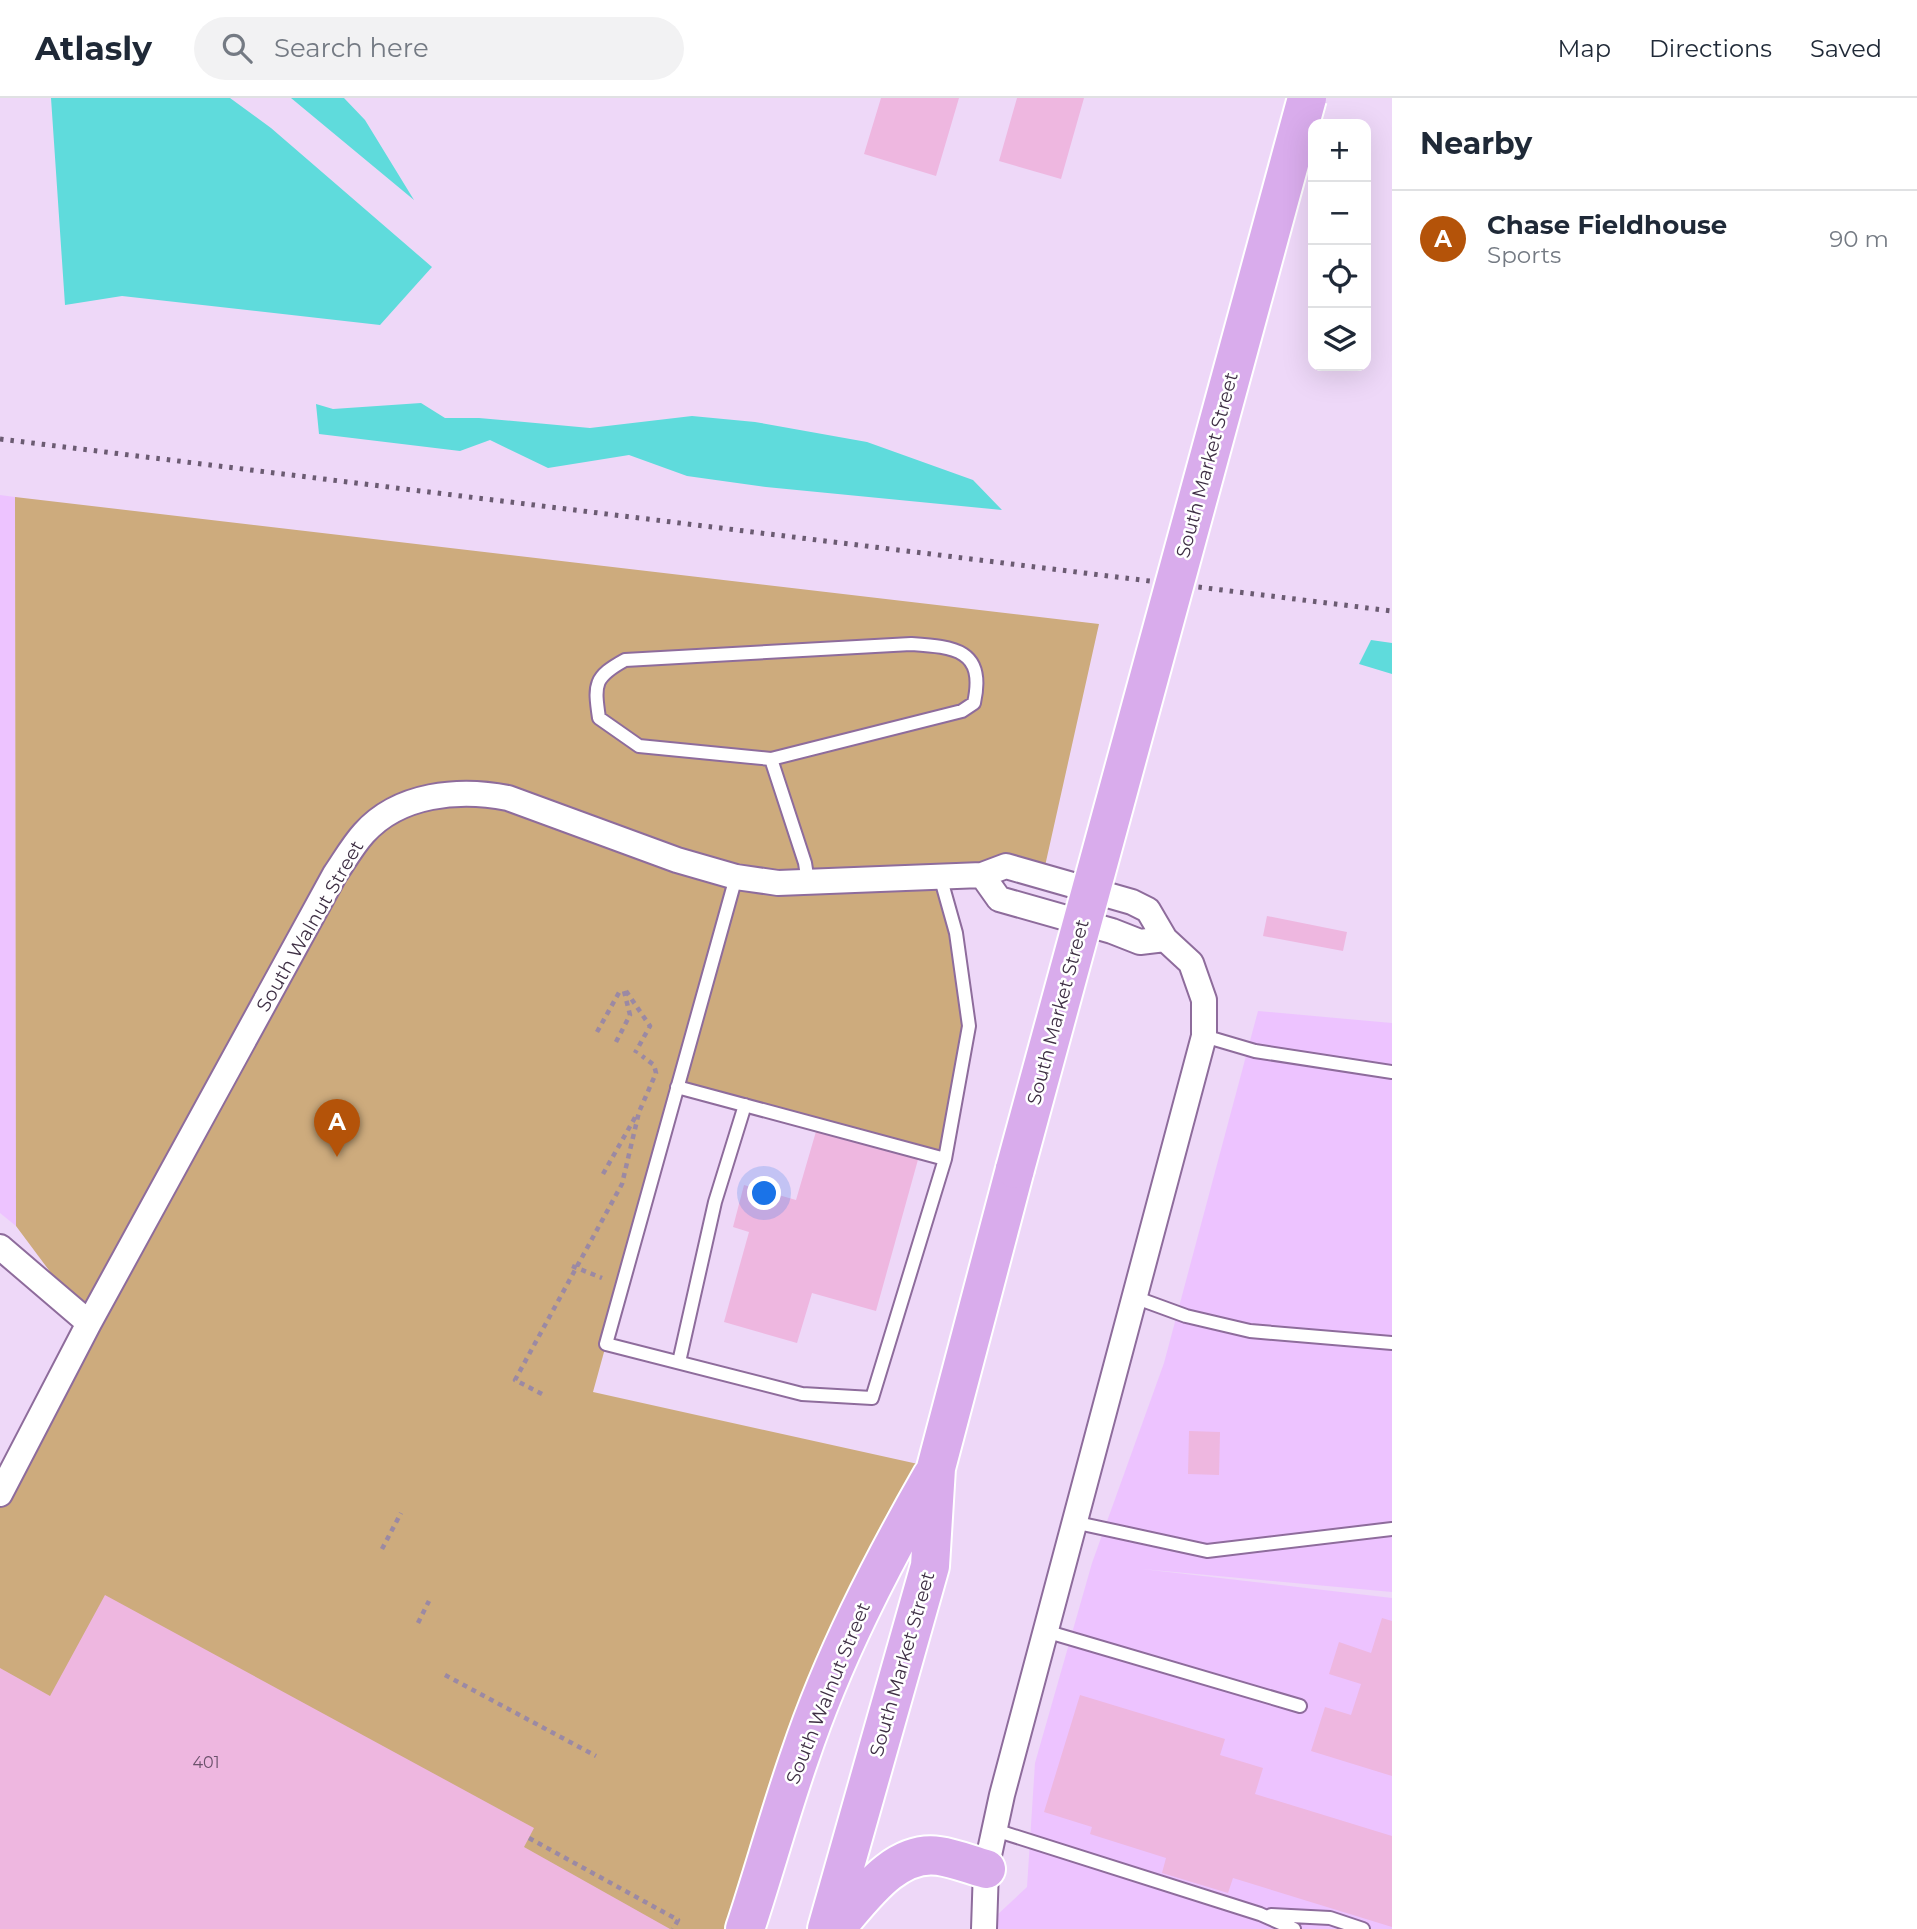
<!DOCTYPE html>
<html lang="en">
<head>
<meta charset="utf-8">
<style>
	:root { --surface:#fff; --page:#f2f2f3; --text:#1f2937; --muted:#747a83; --line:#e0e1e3; --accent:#b45309 }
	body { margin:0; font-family:Montserrat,sans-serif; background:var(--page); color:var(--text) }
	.controls { position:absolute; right:21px; top:21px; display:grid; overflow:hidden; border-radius:14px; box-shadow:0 7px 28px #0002 }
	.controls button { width:63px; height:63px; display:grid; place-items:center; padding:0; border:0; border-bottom:2px solid var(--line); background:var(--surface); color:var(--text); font:35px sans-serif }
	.you { position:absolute; left:765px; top:1096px; width:24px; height:24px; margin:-18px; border:5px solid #fff; border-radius:50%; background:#1a73e8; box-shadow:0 0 0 10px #1a73e833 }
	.badge { display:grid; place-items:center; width:46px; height:46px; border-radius:50%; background:var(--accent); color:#fff; font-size:23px; font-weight:700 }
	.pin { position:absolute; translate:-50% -58px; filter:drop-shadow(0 2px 4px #0008) }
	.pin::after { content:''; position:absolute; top:37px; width:24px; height:21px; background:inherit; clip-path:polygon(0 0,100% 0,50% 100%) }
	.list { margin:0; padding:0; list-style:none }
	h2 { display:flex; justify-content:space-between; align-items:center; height:91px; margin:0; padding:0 28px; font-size:30px }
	h2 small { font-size:23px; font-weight:400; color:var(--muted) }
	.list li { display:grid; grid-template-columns:46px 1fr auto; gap:21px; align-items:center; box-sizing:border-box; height:98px; padding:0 28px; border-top:2px solid var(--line) }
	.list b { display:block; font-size:26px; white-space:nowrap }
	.list p { margin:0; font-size:23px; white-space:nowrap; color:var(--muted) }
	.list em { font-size:23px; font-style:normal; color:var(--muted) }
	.icon { flex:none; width:38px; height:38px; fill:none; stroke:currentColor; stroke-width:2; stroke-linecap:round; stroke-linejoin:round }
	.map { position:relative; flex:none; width:1392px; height:1831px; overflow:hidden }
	header { display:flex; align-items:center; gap:42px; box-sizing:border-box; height:98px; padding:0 35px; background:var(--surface); border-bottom:2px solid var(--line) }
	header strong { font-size:33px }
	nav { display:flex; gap:38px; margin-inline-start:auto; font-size:24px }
	.search { width:490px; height:63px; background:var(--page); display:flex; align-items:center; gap:18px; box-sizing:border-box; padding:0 24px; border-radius:38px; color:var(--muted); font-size:26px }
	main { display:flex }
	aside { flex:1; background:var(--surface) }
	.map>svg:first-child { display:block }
	.built { fill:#edc3ff }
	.green { fill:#cdab7d }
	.water { fill:#5fdbdc }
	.building { fill:#eeb7e0 }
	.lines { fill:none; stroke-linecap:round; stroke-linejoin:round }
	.service-casing { stroke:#8e6c9c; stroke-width:16 }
	.minor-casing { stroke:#8e6c9c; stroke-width:28 }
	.primary-casing { stroke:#fff; stroke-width:42 }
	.path { stroke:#9b89a4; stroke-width:4.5; stroke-dasharray:5 5; stroke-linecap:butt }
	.service { stroke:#fff; stroke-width:12 }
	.minor { stroke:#fff; stroke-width:24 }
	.primary { stroke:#d9acec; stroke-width:38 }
	.rail { stroke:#6b5b72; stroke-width:5; stroke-dasharray:3.5 7; stroke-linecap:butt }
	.primary-bridge-casing { stroke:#fff; stroke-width:42; stroke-linecap:butt }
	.primary-bridge { stroke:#d9acec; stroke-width:38 }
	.labels { text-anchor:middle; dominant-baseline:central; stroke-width:5; stroke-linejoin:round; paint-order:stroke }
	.number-label { font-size:16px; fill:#6a516b }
	.street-label { font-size:19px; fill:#3e2f44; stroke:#fff }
</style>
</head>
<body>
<header>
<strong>Atlasly</strong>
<div class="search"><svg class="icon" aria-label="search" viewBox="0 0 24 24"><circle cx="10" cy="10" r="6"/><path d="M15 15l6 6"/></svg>Search here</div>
<nav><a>Map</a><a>Directions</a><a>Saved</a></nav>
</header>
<main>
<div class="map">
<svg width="1392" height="1831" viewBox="0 0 1392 1831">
	<rect width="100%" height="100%" fill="#eed8f8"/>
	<!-- built -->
	<path class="built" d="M0,397l15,2 1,729 -16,-13z
		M1258,913l134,12v569l-250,-23 250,29v331h-410l45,-42 8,-124 57,-200 72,-200z"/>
	<!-- green -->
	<path class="green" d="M15,399l1084,127 -56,251 -102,1 28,150 -24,133 -268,-72 -84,305 343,76 -191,461h-745v-435l89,-170 -73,-98z"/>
	<!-- water -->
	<path class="water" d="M51,0h179l41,30 161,139 -52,58 -258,-29 -57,9z
		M291,0h53l21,22 49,80z
		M421,305l24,15h34l111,10 102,-12 63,6 112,20 106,38 29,30 -236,-23 -79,-11 -58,-21 -81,13 -58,-28 -30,11 -141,-17 -3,-30 17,5z
		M1371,542l21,3v31l-33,-10z"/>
	<!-- building -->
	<path class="building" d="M881,0h78l-23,78 -72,-22z
		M1017,0h67l-23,81 -62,-18z
		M1267,818l80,16 -4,19 -80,-15z
		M817,1030l102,28 -43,155 -64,-18 -15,50 -73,-21 25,-90 -16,-5 11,-42 52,15z
		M1189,1333l31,1 -1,43 -31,-1z
		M105,1497l429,233 -10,19 146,82h-670v-261l50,28z
		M1382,1520l10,3v155l-81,-25 14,-44 26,8 10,-31 -32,-10 10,-32 32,11z
		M1080,1597l145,44 -5,16 43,13 -8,26 137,42v91l-159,-49 -5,15 -66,-20 4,-15 -76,-24 2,-7 -48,-15z"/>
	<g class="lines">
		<!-- service casing -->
		<g class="service-casing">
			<path id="service" d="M771,661l191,-48 12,-8c12,-54 -20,-56 -63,-59l-286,16c-31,17 -31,24 -26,58l40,28 132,13 34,104 3,19
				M736,779l-130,467 196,50 70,4 73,-239 24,-133 -13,-93 -16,-57
				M1204,938l51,15 137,21
				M677,989l268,72
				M1134,1199l52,19 64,15 142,12
				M679,1264l36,-160 30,-97
				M1073,1424l134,29 185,-22
				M1045,1533l255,75
				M995,1732l265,84 34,15
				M1271,1817l59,3 33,11"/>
		</g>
		<!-- minor casing -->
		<g class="minor-casing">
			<path id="minor" d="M982,777l17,24 113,32 28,11 25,-3
				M0,1149l89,76
				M0,1396l89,-171 246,-449c9,-13 18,-29 29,-41 35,-39 95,-45 144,-35l169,62 59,17 42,6 204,-8 24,-9 126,36 16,8 17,29 26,24 13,37v36l-202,759 -16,74 -2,60"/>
		</g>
		<!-- primary casing -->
		<g class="primary-casing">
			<path id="primary" d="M745,1831c19,-57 35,-116 55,-173 33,-98 81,-191 132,-280
				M827,1831l103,-363 6,-98 79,-299
				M835,1831c26,-29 59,-80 104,-73 15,2 32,9 47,13"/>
		</g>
		<!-- path -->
		<path class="path" d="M626,893l24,35 -15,27
			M597,934l24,-43
			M616,944l14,-27 -6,-24
			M603,1076l34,-60
			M572,1168l30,12
			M542,1296l-27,-14 107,-196 17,-72 17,-39 -2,-8 -12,-9
			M382,1451l19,-36
			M418,1525l11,-22
			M445,1577l151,81
			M529,1740l149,82 -5,9"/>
		<!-- service -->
		<use href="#service" class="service"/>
		<!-- minor -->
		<use href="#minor" class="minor"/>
		<!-- primary -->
		<use href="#primary" class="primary"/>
		<!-- rail -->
		<path class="rail" d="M0,341l1392,172"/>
		<!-- primary-bridge casing -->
		<g class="primary-bridge-casing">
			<path id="primary-bridge" d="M1015,1071l292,-1071"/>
		</g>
		<!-- primary-bridge -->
		<use href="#primary-bridge" class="primary-bridge"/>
	</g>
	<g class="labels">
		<!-- number labels -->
		<g class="number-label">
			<text x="206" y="1664">401</text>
		</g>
		<!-- street labels -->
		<g class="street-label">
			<text transform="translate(1207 367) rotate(-75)">South Market Street</text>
			<text transform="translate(310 828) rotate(-60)">South Walnut Street</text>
			<text transform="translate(1058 914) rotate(-75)">South Market Street</text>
			<text transform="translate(902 1566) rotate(-74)">South Market Street</text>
			<text transform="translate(828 1595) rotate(-68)">South Walnut Street</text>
		</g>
	</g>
</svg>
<div class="controls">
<button>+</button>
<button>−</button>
<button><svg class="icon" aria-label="locate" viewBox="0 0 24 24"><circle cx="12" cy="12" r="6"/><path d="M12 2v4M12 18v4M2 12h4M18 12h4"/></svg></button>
<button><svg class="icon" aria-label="layers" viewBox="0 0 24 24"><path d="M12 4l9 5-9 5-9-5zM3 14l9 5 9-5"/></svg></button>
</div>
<div class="you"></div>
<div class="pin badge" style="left:337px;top:1059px">A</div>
</div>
<aside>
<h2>Nearby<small></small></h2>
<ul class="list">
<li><span class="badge">A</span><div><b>Chase Fieldhouse</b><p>Sports</p></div><em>90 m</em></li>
</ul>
</aside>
</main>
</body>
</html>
